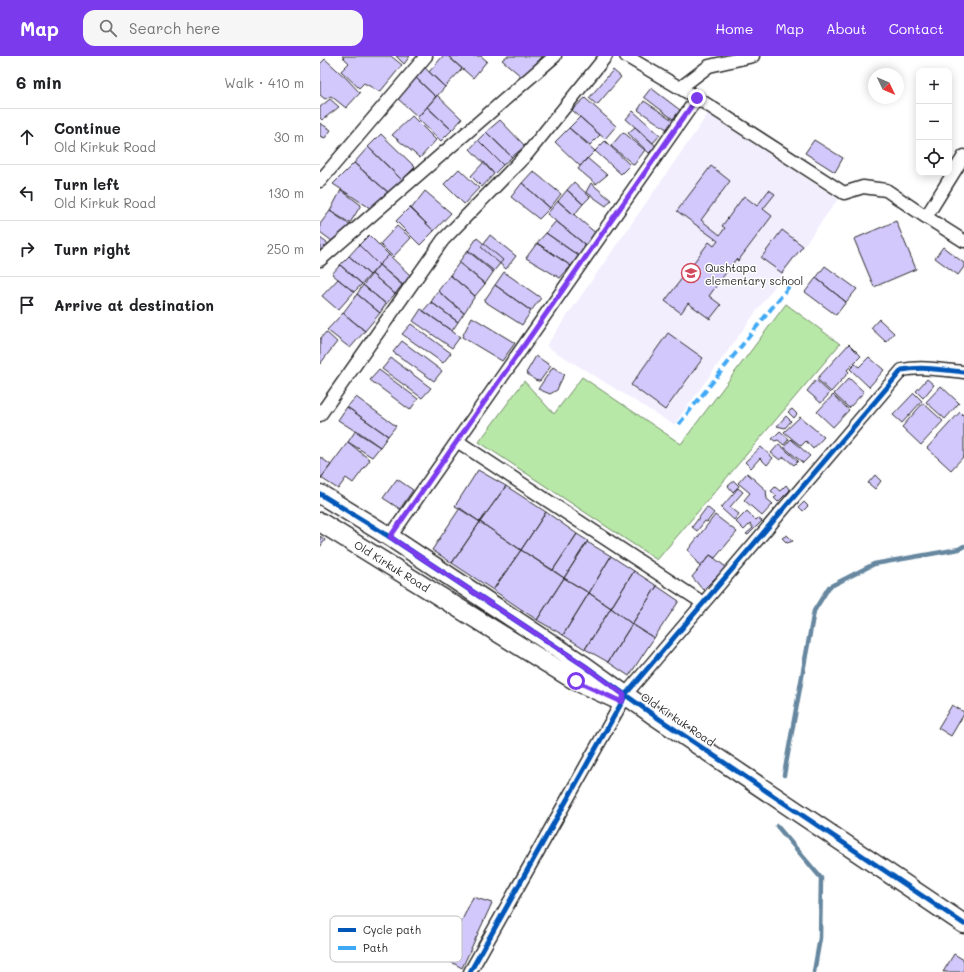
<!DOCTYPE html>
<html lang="en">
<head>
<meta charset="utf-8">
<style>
	:root { --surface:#fff; --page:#f6f6f6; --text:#202124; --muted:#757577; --line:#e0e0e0; --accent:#7c3aed }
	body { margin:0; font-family:Mali,sans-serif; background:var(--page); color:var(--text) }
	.controls { position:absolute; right:12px; top:12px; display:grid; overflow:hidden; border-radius:8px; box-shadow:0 2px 10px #0003 }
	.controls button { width:36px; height:36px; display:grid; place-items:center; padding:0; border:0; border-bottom:1px solid var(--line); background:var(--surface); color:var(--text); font:20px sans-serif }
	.compass { position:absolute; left:548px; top:12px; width:36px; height:36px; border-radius:50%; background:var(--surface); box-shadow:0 2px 10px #0003; rotate:134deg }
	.stop { position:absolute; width:12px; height:12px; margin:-9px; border:3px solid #7c3aed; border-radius:50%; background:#fff }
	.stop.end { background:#7c3aed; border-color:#fff; box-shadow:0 1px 4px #0008 }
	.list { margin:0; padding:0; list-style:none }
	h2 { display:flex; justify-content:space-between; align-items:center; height:52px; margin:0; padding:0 16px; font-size:17px }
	h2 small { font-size:13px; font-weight:400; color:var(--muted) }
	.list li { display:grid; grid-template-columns:26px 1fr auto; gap:12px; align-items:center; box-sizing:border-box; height:56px; padding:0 16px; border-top:1px solid var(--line) }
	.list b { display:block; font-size:15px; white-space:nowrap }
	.list p { margin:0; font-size:13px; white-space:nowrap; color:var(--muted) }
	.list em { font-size:13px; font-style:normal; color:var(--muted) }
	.icon { flex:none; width:22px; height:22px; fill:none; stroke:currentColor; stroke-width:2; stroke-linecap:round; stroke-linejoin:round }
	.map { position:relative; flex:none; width:644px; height:916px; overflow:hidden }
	header { display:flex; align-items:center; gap:24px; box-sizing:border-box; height:56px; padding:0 20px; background:var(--accent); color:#fff }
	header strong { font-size:19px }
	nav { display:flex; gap:22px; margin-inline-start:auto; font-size:14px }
	.search { width:280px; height:36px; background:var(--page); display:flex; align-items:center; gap:10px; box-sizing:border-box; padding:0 14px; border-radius:12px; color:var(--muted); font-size:15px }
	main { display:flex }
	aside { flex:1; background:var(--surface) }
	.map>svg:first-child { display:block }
	.built { fill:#f2eefe }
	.green { fill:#b8e8a7; stroke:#728a69 }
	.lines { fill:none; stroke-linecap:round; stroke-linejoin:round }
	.stream { stroke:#66879f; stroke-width:4.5 }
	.building { fill:#d3c8fb; stroke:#2b2b2b }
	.street-casing { stroke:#2b2b2b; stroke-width:15 }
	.secondary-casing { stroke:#2b2b2b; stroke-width:21 }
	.street { stroke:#fff; stroke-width:12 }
	.secondary { stroke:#fff; stroke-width:18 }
	.quiet { stroke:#3fa9f5; stroke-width:4; stroke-dasharray:8 4; stroke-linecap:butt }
	.cycleway-casing { stroke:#fff; stroke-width:8 }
	.cycleway { stroke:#0057b8; stroke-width:5 }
	.route { stroke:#7c3aed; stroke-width:5 }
	.labels { text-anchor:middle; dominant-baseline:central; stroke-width:3; stroke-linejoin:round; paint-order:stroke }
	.poi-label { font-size:11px; fill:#2b2b2b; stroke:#fff; text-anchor:start }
	.street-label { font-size:11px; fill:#2b2b2b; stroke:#fff }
	.key { fill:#fff; stroke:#bfbfbf; stroke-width:1 }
	.key-label { font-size:11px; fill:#2b2b2b }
</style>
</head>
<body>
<header>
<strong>Map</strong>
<div class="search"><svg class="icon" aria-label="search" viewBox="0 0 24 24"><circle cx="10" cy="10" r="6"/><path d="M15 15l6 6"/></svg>Search here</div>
<nav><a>Home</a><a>Map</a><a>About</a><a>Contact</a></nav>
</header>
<main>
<aside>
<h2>6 min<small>Walk · 410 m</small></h2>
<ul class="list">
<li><svg class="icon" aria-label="ahead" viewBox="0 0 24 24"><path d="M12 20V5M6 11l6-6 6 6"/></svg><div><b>Continue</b><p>Old Kirkuk Road</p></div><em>30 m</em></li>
<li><svg class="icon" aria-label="left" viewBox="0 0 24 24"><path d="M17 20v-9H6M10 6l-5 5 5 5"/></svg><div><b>Turn left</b><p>Old Kirkuk Road</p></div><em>130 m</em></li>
<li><svg class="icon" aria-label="right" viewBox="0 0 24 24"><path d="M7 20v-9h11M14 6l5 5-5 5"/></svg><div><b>Turn right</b></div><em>250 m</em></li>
<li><svg class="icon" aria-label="arrive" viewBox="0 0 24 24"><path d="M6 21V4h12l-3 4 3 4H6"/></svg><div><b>Arrive at destination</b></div></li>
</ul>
</aside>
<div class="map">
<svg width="644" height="916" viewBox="0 0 644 916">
	<rect width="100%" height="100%" fill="#fff"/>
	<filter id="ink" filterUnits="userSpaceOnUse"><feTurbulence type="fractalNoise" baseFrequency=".025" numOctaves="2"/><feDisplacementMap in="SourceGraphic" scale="8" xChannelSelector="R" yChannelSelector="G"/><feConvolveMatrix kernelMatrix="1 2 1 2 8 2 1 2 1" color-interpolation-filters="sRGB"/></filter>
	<g filter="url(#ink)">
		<!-- built -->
		<path class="built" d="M388,58l130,85 -164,226 -128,-79z"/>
		<!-- green -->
		<path class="green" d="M466,248l54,40 -183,216 -178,-118 45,-61 30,33 28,-37 99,67z"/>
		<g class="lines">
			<!-- stream -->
			<path class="stream" d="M464,719l30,-164 15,-24 45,-23 85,-15 5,-3
				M457,770l44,52 -1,60 -6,34"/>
		</g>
		<!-- building -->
		<path class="building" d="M22,0h49l11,9 -22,27 -16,-9 -5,5 -18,-17 8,-8z
			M76,0h14l-6,8z
			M123,0h5l14,13 -17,18 -16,-15z
			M128,0h33l6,5 -14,17z
			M187,0h36l-21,21 -20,-17z
			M5,3l22,20 13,14 -14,15 -15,-12 -6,3 -5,-4v-31z
			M104,11l21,20 -9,10 -21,-20z
			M293,14l8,7 -24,28 -8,-7z
			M95,21l21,20 -18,20 -21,-19z
			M331,32l29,22 -7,9 -29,-22z
			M117,39l25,24 -10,11 -25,-23z
			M265,42l31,28 -11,13 -33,-29z
			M10,43l9,8 -17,13 -2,-2v-11z
			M324,45l30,20 -6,9 -30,-20z
			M107,51l25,23 -11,11 -24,-23z
			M313,55l27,24 -7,8 -27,-24z
			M92,60l24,24 -16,18 -28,-23z
			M260,61l20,18 -10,10 -21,-17z
			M180,64l25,26 -13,11 -26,-25z
			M0,67l11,7 -6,8 -5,-2z
			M315,71l21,19 -7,7 -21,-20z
			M249,72l26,23 -15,15 -25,-24z
			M166,76l26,25 -9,8 -25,-25z
			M303,76l22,18 -11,15 -23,-19z
			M61,78l34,33 -13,13 -34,-33z
			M158,84l25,25 -9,9 -24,-25z
			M494,84l29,18 -8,14 -30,-19z
			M285,85l25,24 -9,9 -26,-23z
			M48,91l34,33 -13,13 -35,-30z
			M267,102l20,17 -11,9 -18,-15z
			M164,106l10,12 -12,13 -11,-11z
			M34,107l35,30 -16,17 -40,-26z
			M391,110l19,15 -29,39 19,15 5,-7 -3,-2 22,-30 13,10 12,-16 6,4 -12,15 9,7 -34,45 -2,-2 -27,37 12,9 -11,14 -22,-16 -7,10 -16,-12 44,-59 5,4 4,-5 -41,-30z
			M139,113l20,19 -15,16 -20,-20z
			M213,115l28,23 -11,14 -28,-25z
			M254,126l16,15 -7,7 -16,-14z
			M202,127l28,25 -11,11 -28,-22z
			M271,127l20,17 -5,6 -20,-14z
			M21,134l20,15 -11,18 -20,-12z
			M247,134l16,14 -9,11 -16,-14z
			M105,135l26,22 -17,18 -23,-22z
			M238,145l40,34 -10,12 -41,-33z
			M90,151l24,24 -14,14 -24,-24z
			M10,155l20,14 -14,19 -16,-12v-8z
			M236,165l32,26 -9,9 -33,-23z
			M576,165l20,48 -42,18 -20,-48z
			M77,170l14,12 -18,19 -13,-13z
			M462,174l21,16 -21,27 -21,-15z
			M226,177l33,23 -8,10 -34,-23z
			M49,179l20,20 -10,10 -20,-20z
			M170,179l26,21 -10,13 -25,-22z
			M0,182l11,8 -11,7z
			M157,182l26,22 -10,12 -25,-21z
			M217,187l34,23 -11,12 -34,-20z
			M39,189l20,20 -9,10 -21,-19z
			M623,191l21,16v4l-6,8 -23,-17z
			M148,194l26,21 -9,13 -26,-22z
			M69,199l22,21 -8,9 -24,-20z
			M29,200l21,19 -8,9 -22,-19z
			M139,207l26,21 -10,12 -25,-21z
			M20,209l22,19 -8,8 -22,-18z
			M59,209l23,20 -7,9 -23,-20z
			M505,210l32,23 -11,13 -30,-24z
			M184,216l37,26 -10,13 -36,-26z
			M52,218l23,20 -9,10 -23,-19z
			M130,219l25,21 -11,17 -26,-22z
			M496,222l30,24 -10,13 -31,-23z
			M18,223l16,13 -16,18 -16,-14z
			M43,229l23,19 -6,9 -23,-19z
			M175,229l36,26 -9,14 -38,-24z
			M118,235l26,22 -6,9 -27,-20z
			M37,238l23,19 -15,18 -22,-18z
			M111,246l27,20 -6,9 -29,-20z
			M101,253l39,28 -8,11 -39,-27z
			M23,257l22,18 -15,17 -23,-18z
			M152,261l43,26 -13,18 -40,-24z
			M559,263l15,14 -8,9 -15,-14z
			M91,268l40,29 -8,10 -41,-29z
			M6,276l11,10 -17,22v-25z
			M348,277l35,25 -38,52 -34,-25z
			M82,285l40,30 -8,10 -41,-29z
			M529,288l12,12 -14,14 2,2 -18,20 -14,-13z
			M216,300l15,10 -11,15h-2l-3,-1 -9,-7z
			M549,301l15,13 -15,17 -19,-18 5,-5 4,3z
			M71,302l40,30 -9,10 -40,-29z
			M233,311l12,8 -2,2 -4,8 -2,5 -7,4 -12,-5z
			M59,314l39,29 -8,11 -40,-30z
			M529,322l15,14 -15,16 -15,-14z
			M607,323l7,6 -11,13 -7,-7z
			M496,324l14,13 -9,10 -14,-12z
			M621,330l18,17 -14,16 -19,-17z
			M594,337l8,8 -20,22 -9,-8z
			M513,339l16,15 -16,17 -16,-15z
			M36,341l40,29 -8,10 -41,-29z
			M603,347l20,18 -22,24 -19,-18z
			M27,351l41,29 -8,11 -42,-27z
			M472,353l5,5 -3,4 -6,-6z
			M640,356l4,4v40l-13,14 -24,-22z
			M466,360l5,5 -6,7 -8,-2z
			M480,361l24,20 -11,12 -7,-8 -5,5 -17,-14z
			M36,374l24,17 -8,10 -24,-15z
			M460,375l9,8 -5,6 -6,-5 -3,1 -3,-2z
			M471,383l19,17 -7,7 -19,-16z
			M28,386l22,18 -17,23 -7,-5 -8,11 -17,-11z
			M459,388l19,17 -4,4 -10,-8 -4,3 -9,-7z
			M441,391l12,11 -6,7 -7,-7 -9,10 -6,-6z
			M0,401l11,8 -10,13 -1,-1z
			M158,414l28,16 -26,36 -25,-16z
			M427,417l19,17 1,9 6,5 -11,12 -18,-16 6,-7 -12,-10z
			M555,419l6,6 -6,8 -7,-6z
			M77,423l16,11 -13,19 -17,-11z
			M414,425l5,5 -6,6 -5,-6z
			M466,429l4,5 -12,12 -4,-4 3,-2 -6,-5 4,-4 5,4z
			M186,430l40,26 -25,38 -41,-28z
			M418,432l5,4 -13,15 9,7 -5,6 -13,-12z
			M484,446l4,4 -5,5 -4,-4z
			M387,451l7,6 -7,9 -2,-1 -8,10 -5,-4z
			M140,452l20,14 -28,41 -20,-13z
			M427,455l9,9 2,-2 4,3 -14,14 -2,-1 7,-6 -3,-4 -6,6 -8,-8z
			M226,456l31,22 -24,36 -32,-20z
			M395,459l22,17 -22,26 -5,-3 -10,12 -12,-17z
			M160,466l41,28 -28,40 -41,-27z
			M257,478l11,7 -1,1 -23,36 -11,-8z
			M467,479l6,6 -6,2 -5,-5z
			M0,480l5,4 -5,7z
			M267,486l24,14 -22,37 -25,-15z
			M201,494l43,28 -27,42 -44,-30z
			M390,499l16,12 -23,23 -11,-13z
			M291,500l23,15 -23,37 -22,-15z
			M314,515l23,15 -25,38 -21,-16z
			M244,522l25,15 -26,42 -26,-15z
			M337,530l22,15 -25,37 -22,-14z
			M269,537l22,15 -26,41 -22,-14z
			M291,552l21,16 -24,38 -23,-13z
			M312,568l22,14 -25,38 -21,-14z
			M632,649l12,7v2l-13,22 -13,-8z
			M153,841l19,6 -30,65 -18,-10z
			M634,898l10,6v12h-21z"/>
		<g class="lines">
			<!-- street casing -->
			<g class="street-casing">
				<path id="street" d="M306,0l71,42 147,95 19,-6 23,3 40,27 38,24
					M360,32l29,-22 44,-10
					M0,125l106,-125
					M606,161l38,-61
					M0,204l235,-204
					M0,359l123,-175 84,-86 79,-98
					M137,385l246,162
					M70,481l307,-439
					M150,916l152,-270 3,-7 277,-325c20,-4 41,0 62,2"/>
			</g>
			<!-- secondary casing -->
			<g class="secondary-casing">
				<path id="secondary" d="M0,438l70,43 195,129 67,48 312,210
					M0,466l256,159 44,20"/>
			</g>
			<!-- street -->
			<use href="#street" class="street"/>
			<!-- secondary -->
			<use href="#secondary" class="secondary"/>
			<!-- quiet -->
			<path class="quiet" d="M359,368l112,-140"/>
			<!-- cycleway casing -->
			<g class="cycleway-casing">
				<path id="cycleway" d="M0,438l70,43 195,129 67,48 312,210
					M150,916l152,-270 3,-7 277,-325c20,-4 41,0 62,2"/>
			</g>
			<!-- cycleway -->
			<use href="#cycleway" class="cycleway"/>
		</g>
	</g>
	<g class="lines" filter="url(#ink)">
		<!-- route -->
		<path class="route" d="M256,625l46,21 2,-7 -39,-29 -195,-129 307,-439"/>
	</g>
	<!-- icons -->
	<defs>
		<g id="school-ring" transform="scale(1)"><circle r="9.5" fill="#fff" stroke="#d1495b" stroke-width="1.5"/><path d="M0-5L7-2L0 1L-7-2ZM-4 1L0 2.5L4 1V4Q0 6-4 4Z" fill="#d1495b"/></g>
	</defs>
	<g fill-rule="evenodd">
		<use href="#school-ring" x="371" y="217"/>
	</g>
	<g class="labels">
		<!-- poi labels -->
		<g class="poi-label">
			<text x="385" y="211">Qushtapa<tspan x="385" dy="13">elementary school</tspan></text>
		</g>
		<!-- street labels -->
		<g class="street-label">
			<text transform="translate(72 510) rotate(32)">Old Kirkuk Road</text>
			<text transform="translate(358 663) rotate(34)">Old Kirkuk Road</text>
		</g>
	</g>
	<!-- legend -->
	<rect x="10" y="860" width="132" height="46" rx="6" class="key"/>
	<rect x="18" y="872" width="18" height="4" fill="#0057b8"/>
	<rect x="18" y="890" width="18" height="4" fill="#3fa9f5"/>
	<g class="key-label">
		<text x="43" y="878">Cycle path</text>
		<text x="43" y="896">Path</text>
	</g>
</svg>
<div class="controls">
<button>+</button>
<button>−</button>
<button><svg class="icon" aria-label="locate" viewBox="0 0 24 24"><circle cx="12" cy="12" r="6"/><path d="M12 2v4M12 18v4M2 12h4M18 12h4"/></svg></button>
</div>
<svg class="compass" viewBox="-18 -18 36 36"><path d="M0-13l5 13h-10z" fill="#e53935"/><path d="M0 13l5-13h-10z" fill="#757577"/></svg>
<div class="stop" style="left:256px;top:625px"></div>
<div class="stop end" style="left:377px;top:42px"></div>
</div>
</main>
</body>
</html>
